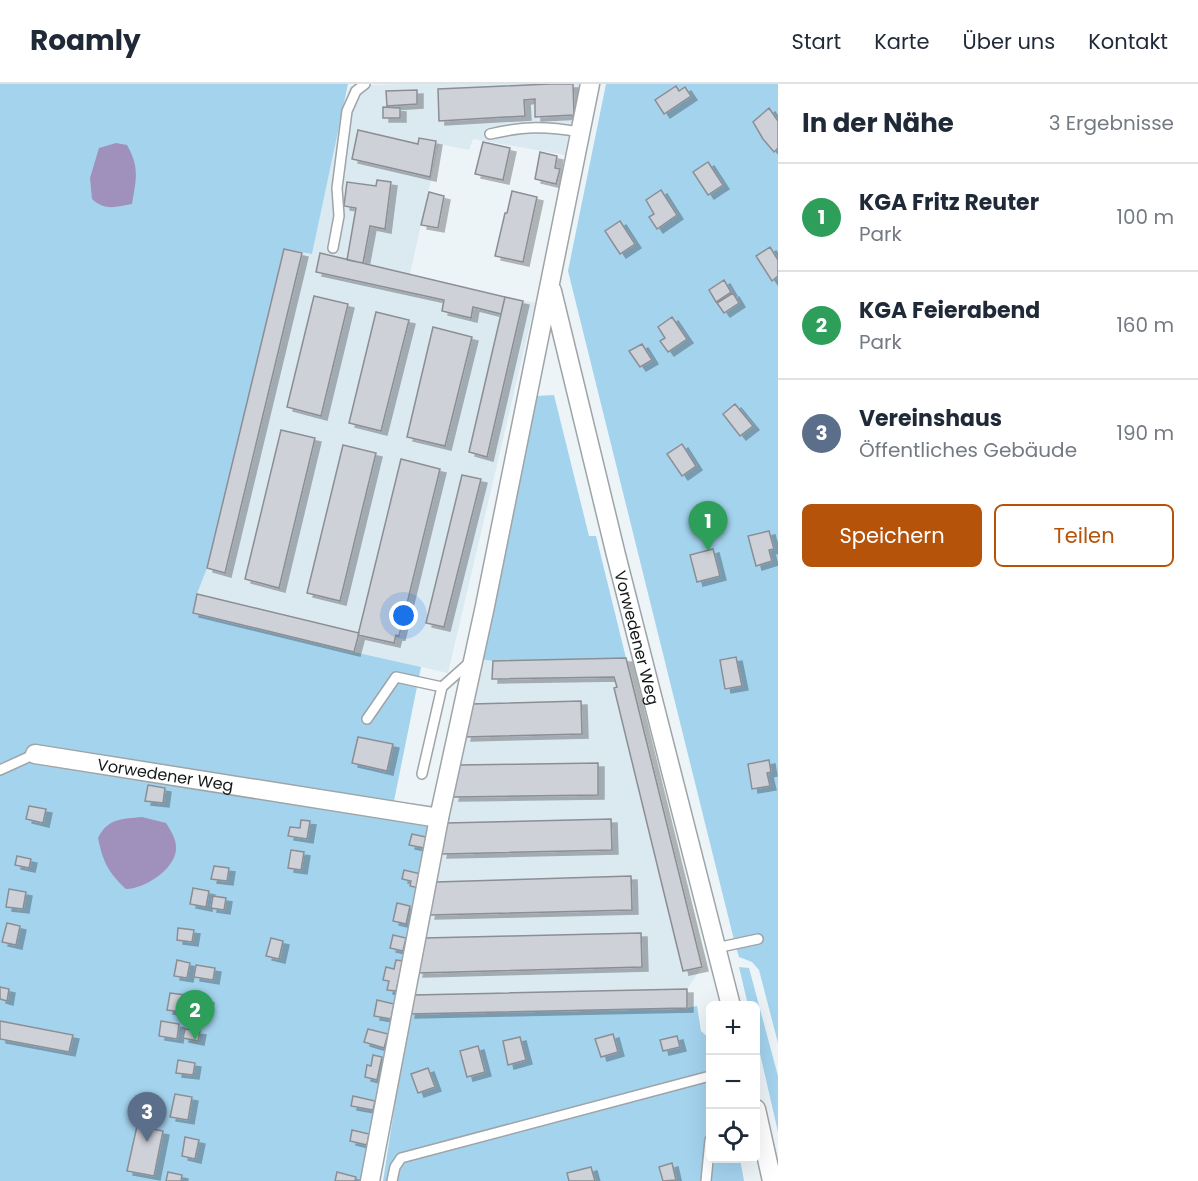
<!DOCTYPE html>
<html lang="de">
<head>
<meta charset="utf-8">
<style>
	:root { --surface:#fff; --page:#f6f6f7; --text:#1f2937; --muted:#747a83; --line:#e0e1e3; --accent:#b45309 }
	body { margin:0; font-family:Poppins,sans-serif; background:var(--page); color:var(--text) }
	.controls { position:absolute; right:18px; bottom:18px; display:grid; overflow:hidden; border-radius:9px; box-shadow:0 6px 24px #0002 }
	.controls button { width:54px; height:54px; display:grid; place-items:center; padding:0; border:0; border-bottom:2px solid var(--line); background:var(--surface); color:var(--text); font:30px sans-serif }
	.you { position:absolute; left:404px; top:532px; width:21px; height:21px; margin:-15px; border:4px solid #fff; border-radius:50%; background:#1a73e8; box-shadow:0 0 0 9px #1a73e833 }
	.badge { display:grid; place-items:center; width:39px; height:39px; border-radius:50%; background:var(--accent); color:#fff; font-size:20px; font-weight:700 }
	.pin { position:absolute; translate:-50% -50px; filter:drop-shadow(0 2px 3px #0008) }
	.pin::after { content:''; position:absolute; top:32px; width:21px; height:18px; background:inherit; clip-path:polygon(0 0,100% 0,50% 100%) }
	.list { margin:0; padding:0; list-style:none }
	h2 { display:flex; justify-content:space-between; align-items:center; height:78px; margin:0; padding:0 24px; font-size:26px }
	h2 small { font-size:20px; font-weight:400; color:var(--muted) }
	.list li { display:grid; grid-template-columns:39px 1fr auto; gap:18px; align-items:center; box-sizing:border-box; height:108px; padding:0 24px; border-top:2px solid var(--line) }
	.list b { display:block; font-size:22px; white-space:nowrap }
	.list p { margin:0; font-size:20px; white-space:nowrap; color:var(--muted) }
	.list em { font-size:20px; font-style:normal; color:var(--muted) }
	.actions { display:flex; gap:12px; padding:18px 24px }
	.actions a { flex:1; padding:14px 0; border:2px solid var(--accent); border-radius:9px; text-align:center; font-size:21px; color:var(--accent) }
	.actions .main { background:var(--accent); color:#fff }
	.icon { flex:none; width:33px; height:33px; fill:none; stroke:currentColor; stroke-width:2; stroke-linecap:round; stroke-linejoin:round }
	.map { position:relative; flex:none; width:778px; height:1097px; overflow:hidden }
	header { display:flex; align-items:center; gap:36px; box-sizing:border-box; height:84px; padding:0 30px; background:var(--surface); border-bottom:2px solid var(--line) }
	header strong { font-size:28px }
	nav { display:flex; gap:33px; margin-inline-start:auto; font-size:21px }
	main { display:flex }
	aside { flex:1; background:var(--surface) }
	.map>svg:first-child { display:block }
	.built { fill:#dbe9f1 }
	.green { fill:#a4d3ee }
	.water { fill:#9f91bc }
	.building { fill:#ced1d7; stroke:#8c8e94; stroke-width:1.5; filter:url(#shadow) }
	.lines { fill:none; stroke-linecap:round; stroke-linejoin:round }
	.service-casing { stroke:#9ea4a7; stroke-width:12 }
	.minor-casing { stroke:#9ea4a7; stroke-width:21 }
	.service { stroke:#fff; stroke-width:9 }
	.minor { stroke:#fff; stroke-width:18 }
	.labels { text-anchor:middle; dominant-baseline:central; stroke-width:4.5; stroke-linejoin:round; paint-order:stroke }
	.street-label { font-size:16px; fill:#141718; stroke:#fff }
</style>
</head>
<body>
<header>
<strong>Roamly</strong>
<nav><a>Start</a><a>Karte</a><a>Über uns</a><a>Kontakt</a></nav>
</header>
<main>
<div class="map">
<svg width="778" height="1097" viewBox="0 0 778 1097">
	<defs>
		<filter id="shadow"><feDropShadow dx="6" dy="4" stdDeviation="0" flood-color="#0004"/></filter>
	</defs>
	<rect width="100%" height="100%" fill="#edf4f8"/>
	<!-- built -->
	<path class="built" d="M401,0h179l-15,71 -92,-16 -4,11 -30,-6 -29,130 125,29 -87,370 -94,-21 -161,-39 4,-19 10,-26 77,-319 28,5 28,-138 10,-30z
		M626,574l76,309 -15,22v19l-278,6 71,-355 13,2z"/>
	<!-- green -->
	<path class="green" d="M0,0h348l-36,170 -28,-5 -77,319 -10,26 -4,18 161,40 67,15 -27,134 40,5 -2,26 -71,349h-361z
		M606,0h172v959l-19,-73 -7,-8 -13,-5 -4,-13 -167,-673z
		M554,311l35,141h7l30,122 -133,3 -13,-2 56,-263z
		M739,883l10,1 29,108v56l-22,-96v-30l-8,-1z
		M697,922l4,25 9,8v119l30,1 4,22h-361l26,-167 278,-6z"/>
	<!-- water -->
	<path class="water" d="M116,59l11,2c13,23 9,34 5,59 -16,3 -27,7 -40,-5l-2,-21 9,-30z
		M142,733l24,6c5,8 11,17 10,27 -2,20 -32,39 -50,39 -18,-17 -23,-27 -28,-51 10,-20 24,-19 44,-21z"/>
	<!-- building -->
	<path class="building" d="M550,0h23l1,31 -39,2v-18l-11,1 1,16 -86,5 -1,-32z
		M676,2l3,5 6,-4 6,9 -27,18 -9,-14z
		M417,6v14l-30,2 -1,-15z
		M383,23l17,1v10h-17z
		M769,24l9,13v27l-4,4 -11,-13 -10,-17z
		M358,46l60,14 1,-6 17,3 -6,36 -78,-18z
		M483,58l27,6 -7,32 -28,-6z
		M540,68l17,4 -2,12 5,1 -4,15 -21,-5z
		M708,78l15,23 -15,10 -15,-23z
		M377,96l14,2 -6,47 -15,-3 -7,37 -16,-3 9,-52 -12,-2 3,-24 29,4z
		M661,106l16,25 -20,14 -8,-12 5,-3 -8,-14z
		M512,107l25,6 -14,65 -28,-6 10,-43h2z
		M429,108l15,4 -6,32 -17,-3z
		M620,137l15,23 -15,10 -15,-23z
		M770,163l8,13v16l-6,5 -16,-25z
		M284,165l18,4 -77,320 -18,-5z
		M320,169l185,44 -4,17 -28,-7 -2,11 -29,-7 2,-11 -128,-28z
		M724,196l7,12 -15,10 -7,-12z
		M733,209l6,10 -15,10 -7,-10z
		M314,212l34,8 -27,112 -34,-9z
		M505,213l18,4 -36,156 -18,-5z
		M376,228l33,8 -28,111 -32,-8z
		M672,233l15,22 -19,13 -8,-11 5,-3 -7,-11z
		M433,243l39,10 -27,109 -38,-9z
		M642,260l10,16 -12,7 -11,-16z
		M735,320l18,22 -13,10 -17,-22z
		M281,346l34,8 -36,150 -34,-9z
		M682,360l14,22 -14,10 -15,-22z
		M343,361l33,8 -36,148 -33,-8z
		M401,375l39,10 -41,167 -3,-1 -2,8 -36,-8z
		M462,391l19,4 -37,148 -18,-4z
		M769,447l5,18 -5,1 3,11 -16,5 -8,-30z
		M713,465l7,27 -23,6 -7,-27z
		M197,510l162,39 -5,19 -161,-39z
		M736,573l6,29 -17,3 -5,-29z
		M626,574l76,309 -19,4 -69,-283 3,-1 -3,-10 -122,2 1,-18z
		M581,617l1,33 -117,3 7,-33z
		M358,653l35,7 -6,27 -35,-8z
		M769,676l2,12 -4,1 3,13 -18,3 -4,-25z
		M598,679v32l-145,2 6,-32z
		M148,701l17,3 -2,15 -18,-2z
		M29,722l17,3 -3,14 -17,-4z
		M611,735l1,31 -171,4 6,-31z
		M301,736l9,1 -3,18 -19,-3 2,-9 10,1z
		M412,750l14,3 -2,11 -15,-3z
		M291,766l13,2 -3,18 -13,-2z
		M17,772l14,3 -2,9 -14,-3z
		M214,782l15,2 -2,13 -16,-2z
		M404,786l17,4 -2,14 -9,-2 1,-5 -9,-2z
		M631,792l1,34 -203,5 7,-33z
		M193,804l16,3 -3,16 -16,-3z
		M9,805l17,3 -3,17 -17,-2z
		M213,812l13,2 -2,12 -13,-2z
		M397,819l13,3 -4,18 -13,-3z
		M7,839l13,3 -4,19 -14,-3z
		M178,844l16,2 -2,12 -15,-2z
		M641,849l1,34 -225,6 7,-35z
		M393,851l13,3 -3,13 -13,-3z
		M271,854l12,3 -4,18 -13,-3z
		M177,876l13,3 -3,15 -13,-2z
		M396,876l7,1 -7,30 -9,-1 2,-9 -6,-1 3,-13 8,2z
		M196,881l19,3 -2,12 -19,-3z
		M0,903l9,2 -2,12 -7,-2z
		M687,905v19l-278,6 4,-19z
		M170,909l15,2 -3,17 -15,-2z
		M192,913l16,2 -2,11 -16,-2z
		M377,916l17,4 -3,15 -17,-3z
		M0,937l73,14 -4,17 -69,-13z
		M161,937l18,3 -2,15 -18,-3z
		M185,945l15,2 -2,10 -15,-3z
		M368,945l20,5 -4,14 -20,-6z
		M613,950l5,18 -17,5 -6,-18z
		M677,952l3,11 -17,4 -3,-11z
		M520,953l6,23 -18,5 -5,-24z
		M478,962l7,26 -18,5 -7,-26z
		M373,971l9,2 -5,23 -12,-3 2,-12 4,1z
		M178,976l17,3 -2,12 -17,-2z
		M428,984l7,19 -17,6 -7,-19z
		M175,1010l17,3 -4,23 -18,-3z
		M353,1012l22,5 -2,9 -22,-4z
		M137,1042l26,5 -9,45 -27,-5z
		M352,1046l17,4 -2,11 -17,-4z
		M185,1053l14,3 -4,19 -13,-3z
		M672,1079l4,17 -13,1 -4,-14z
		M591,1083l4,14h-26l-2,-8z
		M168,1088l14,3 -1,6h-15z
		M337,1088l19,5 -1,4h-20z"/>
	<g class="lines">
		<!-- service casing -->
		<g class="service-casing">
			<path id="service" d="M490,50c35,-8 55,-8 90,-2
				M333,164l6,-32 -2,-28 10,-77 9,-20 9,-7
				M367,635l29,-42 46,10
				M0,686l35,-16
				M422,690l20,-87 28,-25
				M716,864l42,-9
				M392,1097l3,-14 6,-9 309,-82
				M706,1097l4,-41"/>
		</g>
		<!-- minor casing -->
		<g class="minor-casing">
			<g id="minor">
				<path id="s1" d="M552,207l64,264 115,451"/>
				<path id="s2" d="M35,670l404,64 46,-212 105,-522"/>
				<path d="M756,1025l16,72"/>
				<path d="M370,1097l69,-363"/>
			</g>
		</g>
		<!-- service -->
		<use href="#service" class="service"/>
		<!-- minor -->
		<use href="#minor" class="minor"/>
	</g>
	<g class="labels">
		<!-- street labels -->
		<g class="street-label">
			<text stroke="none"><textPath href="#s1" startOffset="357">Vorwedener Weg</textPath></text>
			<text stroke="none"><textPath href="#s2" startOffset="132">Vorwedener Weg</textPath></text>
		</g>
	</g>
</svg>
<div class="controls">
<button>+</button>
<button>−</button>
<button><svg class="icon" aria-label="locate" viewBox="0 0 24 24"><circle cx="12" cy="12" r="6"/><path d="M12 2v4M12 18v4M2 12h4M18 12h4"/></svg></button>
</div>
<div class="you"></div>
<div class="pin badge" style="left:708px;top:467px;background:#2e9e5b">1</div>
<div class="pin badge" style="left:195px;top:956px;background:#2e9e5b">2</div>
<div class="pin badge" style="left:147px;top:1058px;background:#5c6f8a">3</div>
</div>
<aside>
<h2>In der Nähe<small>3 Ergebnisse</small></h2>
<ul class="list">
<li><span class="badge" style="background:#2e9e5b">1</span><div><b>KGA Fritz Reuter</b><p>Park</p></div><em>100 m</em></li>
<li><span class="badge" style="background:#2e9e5b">2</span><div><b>KGA Feierabend</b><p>Park</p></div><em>160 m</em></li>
<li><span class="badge" style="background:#5c6f8a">3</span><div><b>Vereinshaus</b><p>Öffentliches Gebäude</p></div><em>190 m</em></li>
</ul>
<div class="actions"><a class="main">Speichern</a><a>Teilen</a></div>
</aside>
</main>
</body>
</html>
